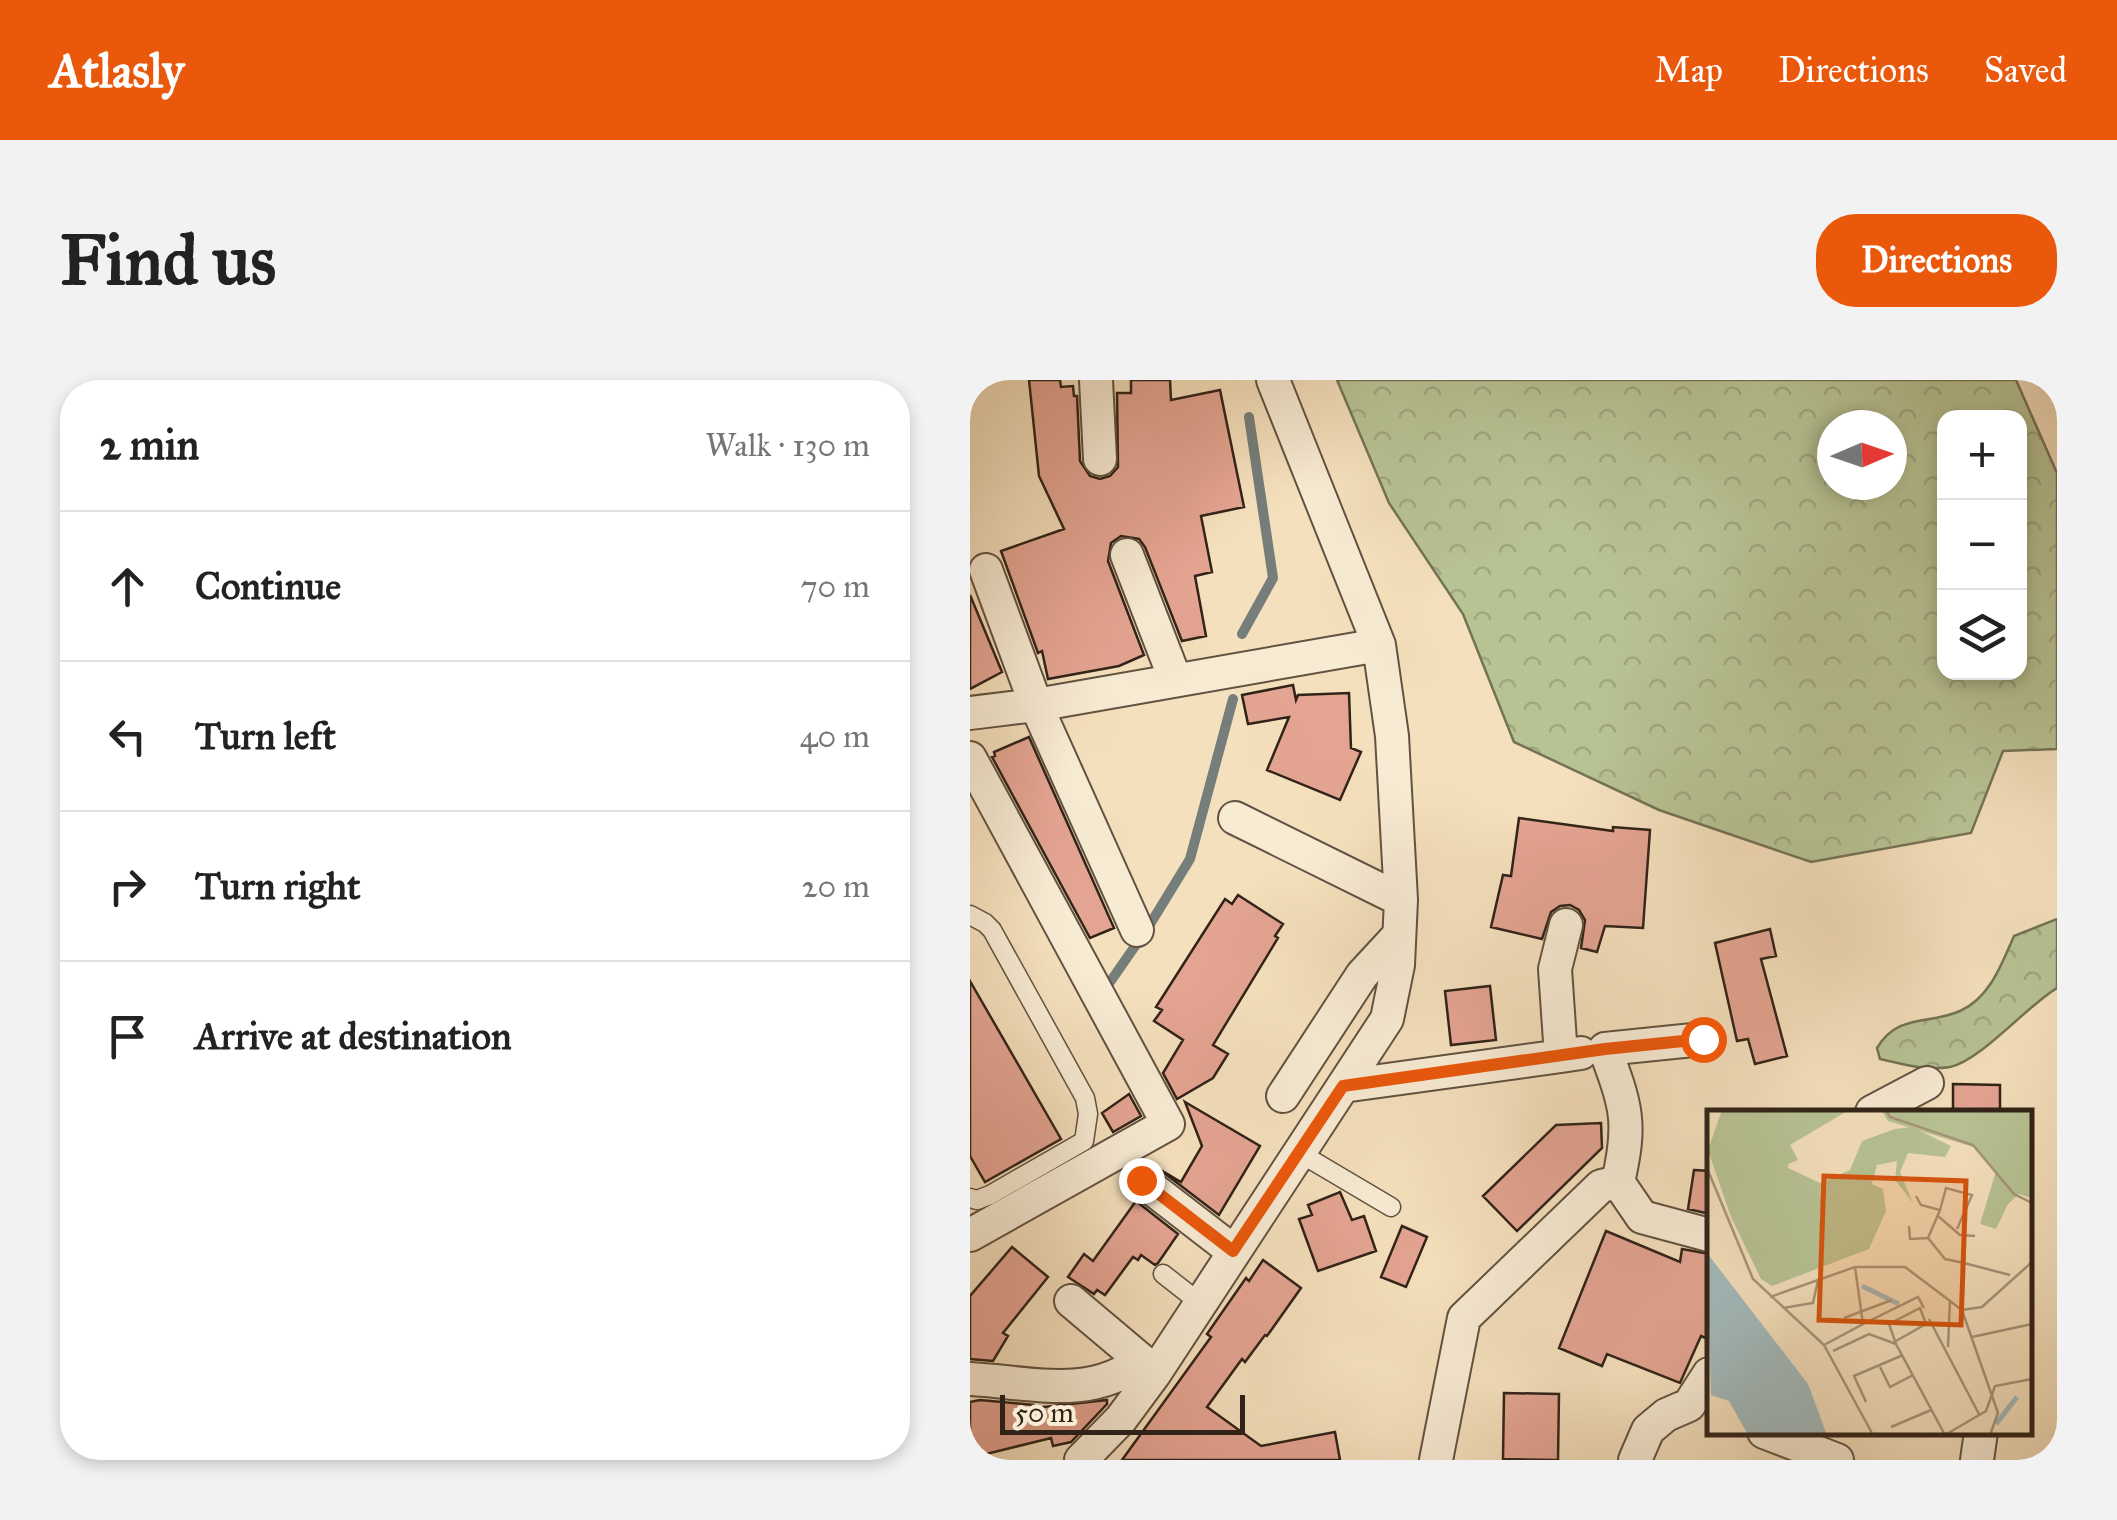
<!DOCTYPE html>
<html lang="en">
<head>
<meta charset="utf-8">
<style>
	:root { --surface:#fff; --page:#f2f2f2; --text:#222; --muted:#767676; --line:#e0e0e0; --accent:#ea580c }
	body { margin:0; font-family:"IM FELL Great Primer",serif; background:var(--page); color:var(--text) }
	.controls { position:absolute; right:30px; top:30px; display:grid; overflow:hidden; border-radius:20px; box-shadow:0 5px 15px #0003 }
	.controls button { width:90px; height:90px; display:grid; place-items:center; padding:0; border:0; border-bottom:2px solid var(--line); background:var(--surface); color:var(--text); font:50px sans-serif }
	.compass { position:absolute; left:847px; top:30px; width:90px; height:90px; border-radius:50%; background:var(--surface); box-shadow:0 5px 15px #0003; rotate:88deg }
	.scale { position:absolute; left:30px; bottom:25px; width:245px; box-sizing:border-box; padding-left:10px; border:5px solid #312318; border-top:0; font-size:28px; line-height:35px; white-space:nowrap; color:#312318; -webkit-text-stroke:8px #f8ebd4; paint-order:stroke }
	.stop { position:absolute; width:30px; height:30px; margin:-22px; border:8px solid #ea580c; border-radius:50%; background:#fff }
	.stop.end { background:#ea580c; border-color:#fff; box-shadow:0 2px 10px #0008 }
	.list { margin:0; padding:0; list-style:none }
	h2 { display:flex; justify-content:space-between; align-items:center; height:130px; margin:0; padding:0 40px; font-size:42px }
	h2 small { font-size:32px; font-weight:400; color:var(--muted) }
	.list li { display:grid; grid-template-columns:65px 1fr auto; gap:30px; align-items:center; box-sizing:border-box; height:150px; padding:0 40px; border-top:2px solid var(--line) }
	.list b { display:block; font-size:38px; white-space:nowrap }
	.list em { font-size:32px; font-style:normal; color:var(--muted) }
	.icon { flex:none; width:55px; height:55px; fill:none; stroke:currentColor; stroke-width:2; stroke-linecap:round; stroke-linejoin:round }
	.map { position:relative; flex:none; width:1087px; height:1080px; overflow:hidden; border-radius:40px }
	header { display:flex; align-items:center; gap:60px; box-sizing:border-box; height:140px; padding:0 50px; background:var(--accent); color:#fff }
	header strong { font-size:48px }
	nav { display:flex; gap:55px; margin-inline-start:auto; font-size:35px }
	.intro { display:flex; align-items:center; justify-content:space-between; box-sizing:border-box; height:240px; padding:0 60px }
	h1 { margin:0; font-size:70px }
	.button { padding:25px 45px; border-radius:40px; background:var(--accent); color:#fff; font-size:35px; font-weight:700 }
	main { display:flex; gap:60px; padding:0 60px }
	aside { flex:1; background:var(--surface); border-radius:40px; box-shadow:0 5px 15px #0003 }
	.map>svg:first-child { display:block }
	.forest { fill:url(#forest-crowns); stroke:#747356; stroke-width:2.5; fill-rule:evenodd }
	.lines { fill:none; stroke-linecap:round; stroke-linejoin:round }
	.stream { stroke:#757e7b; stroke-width:10 }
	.building { fill:#e4a492; stroke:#312318; stroke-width:2.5 }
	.lane-casing { stroke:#625241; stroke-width:21 }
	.street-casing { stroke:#625241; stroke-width:36 }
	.lane { stroke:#f8ebd4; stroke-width:18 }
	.street { stroke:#f8ebd4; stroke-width:32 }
	.route { stroke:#ea580c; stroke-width:12 }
	.inset-river { fill:none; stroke:#a2babd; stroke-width:5 }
	.inset-road { fill:none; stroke:#a7947b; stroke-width:2.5 }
	.view { fill:#d6540d; fill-opacity:0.15; stroke:#d6540d; stroke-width:5 }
	.inset-edge { fill:none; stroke:#312318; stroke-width:5 }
</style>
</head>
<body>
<header>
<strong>Atlasly</strong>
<nav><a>Map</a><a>Directions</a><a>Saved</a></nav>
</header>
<div class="intro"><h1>Find us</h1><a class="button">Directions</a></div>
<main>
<aside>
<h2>2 min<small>Walk · 130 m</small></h2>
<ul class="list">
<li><svg class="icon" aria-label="ahead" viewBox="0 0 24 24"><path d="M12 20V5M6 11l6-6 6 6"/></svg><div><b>Continue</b></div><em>70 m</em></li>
<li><svg class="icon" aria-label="left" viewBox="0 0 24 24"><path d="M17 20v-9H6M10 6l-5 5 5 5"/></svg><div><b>Turn left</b></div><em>40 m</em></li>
<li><svg class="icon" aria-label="right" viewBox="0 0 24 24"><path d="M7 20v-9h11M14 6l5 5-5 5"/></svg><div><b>Turn right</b></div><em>20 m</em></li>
<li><svg class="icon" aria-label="arrive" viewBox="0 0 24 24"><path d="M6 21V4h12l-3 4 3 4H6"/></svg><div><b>Arrive at destination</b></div></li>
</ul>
</aside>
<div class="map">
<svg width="1087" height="1080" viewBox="0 0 1087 1080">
	<defs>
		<pattern id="forest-crowns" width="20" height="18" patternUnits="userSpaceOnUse" patternTransform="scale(2.5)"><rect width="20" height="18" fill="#b8c394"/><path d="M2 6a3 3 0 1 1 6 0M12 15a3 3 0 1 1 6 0" fill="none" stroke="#9fa77f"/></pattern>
	</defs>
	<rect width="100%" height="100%" fill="#f5e0bd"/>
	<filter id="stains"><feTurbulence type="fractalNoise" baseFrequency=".002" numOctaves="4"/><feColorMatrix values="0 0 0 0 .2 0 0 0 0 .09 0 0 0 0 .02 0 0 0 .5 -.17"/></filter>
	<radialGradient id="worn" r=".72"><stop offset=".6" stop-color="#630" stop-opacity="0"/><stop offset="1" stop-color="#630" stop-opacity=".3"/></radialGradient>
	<!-- forest -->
	<path class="forest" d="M367,0h679l41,93v276l-54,2 -32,82 -160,29 -152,-52 -145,-68 -51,-128 -74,-111zM974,38h76v254h-76zM862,45h60v60h-60z
		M1087,539v69c-29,17 -77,73 -107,79 -25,4 -47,-3 -70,-8l-3,-11c21,-35 52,-23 83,-37 30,-13 42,-48 54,-75z"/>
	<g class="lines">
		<!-- stream -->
		<path class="stream" d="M272,254l31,-56 -24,-161
			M138,605l41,-59 41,-67 43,-160"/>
	</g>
	<!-- building -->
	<path class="building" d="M59,0h31l1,7 12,-1 1,10h3l3,65 10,15 10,3 10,-3 8,-9 -1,-74h14v-13h39l1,20 49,-10 24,117 -43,9 11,56 -17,4 11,60 -24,5 -37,-94 -6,-8 -18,-3 -10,7 -3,18 36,94 -25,11 -71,13 -6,-28 -4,2 -37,-102 63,-22 -25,-53z
		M0,215l32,77 -32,17z
		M323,305l3,15 2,-5 51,-2 2,55 10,4 -21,48 -73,-30 22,-53 -41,7 -6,-29z
		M59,357l85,191 -24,10 -98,-181 3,-1 -1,-4z
		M549,438l94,13v-4l37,3 -7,98 -38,-2 -8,26 -16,-4 4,-28 -6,-10 -9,-5 -10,1 -9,6 -9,27 -51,-12 12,-52 8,1z
		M268,515l45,29 -8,12 3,2 -65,107 15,9 -15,24 -36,21 -14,-26 20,-33 -29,-19 8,-11 -6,-3 69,-108 7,5z
		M800,549l6,27 -15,3 26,97 -32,8 -7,-25 -11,2 -22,-98z
		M0,601l91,158 -76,43 -15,-26z
		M520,606l6,54 -45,5 -6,-54z
		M983,704l47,1v27h-47z
		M159,714l12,22 -28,16 -11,-19z
		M215,722l75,44 -41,69 -60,-46 22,13 21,-36z
		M631,743l1,25 -85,83 -34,-35 73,-71z
		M724,790l16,1v43l-22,-5z
		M370,812l12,28 12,-4 12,35 -58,20 -19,-52 13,-4 -4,-10z
		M166,821l42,33 -20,29 -3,2 -14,-10 -3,5 -5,-3 -28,38 -8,-5 -3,4 -26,-17 16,-23 9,7z
		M432,846l25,11 -21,50 -25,-10z
		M636,851l74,31 2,-13 28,5v86l-9,-4 -21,47 -73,-29 -5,12 -43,-18z
		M42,867l36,30 -45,56 5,3 -15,25 -23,-2v-63z
		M293,880l38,28 -34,48 -2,-1 -20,27 -3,-3 -35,48 54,39 74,-14 5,28h-218l89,-123 -4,-3 39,-56 3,3z
		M534,1013l55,1 -1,66 -55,-1z
		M10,1020l54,5 1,3 72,-8v4l-36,38 -18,4 -2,-8 -81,20v-56z"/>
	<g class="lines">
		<!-- lane casing -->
		<g class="lane-casing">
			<path id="lane" d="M0,535l15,8 7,7 93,168 3,16 -4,27 -94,54 -13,5 -7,-2
				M328,772l93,55
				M193,894l37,29"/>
		</g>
		<!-- street casing -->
		<g class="street-casing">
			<path id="street" d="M126,0l4,79
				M157,175l48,124
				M16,190l50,135 101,225
				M0,333l66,-8 343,-60
				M0,378l198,366 -198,111
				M265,438l166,82
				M596,545l-11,44 6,87 20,-3
				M373,706l218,-30
				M313,716l79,-121 36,-39
				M902,732l55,-29
				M171,800l92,71
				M648,802l24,35 67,18
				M101,921l70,59
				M0,999c58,3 123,22 171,-19l14,13
				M794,1052l73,28
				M111,1080l40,-41 34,-46 232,-354 11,-54 3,-65 -9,-164 -13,-91 -106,-265
				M466,1080l28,-142 137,-132 17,-4c14,-60 8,-76 -13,-133l98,-10
				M665,1080l13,-30 18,-15 23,-10 20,-31
				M1007,1080l4,-28"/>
		</g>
		<!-- lane -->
		<use href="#lane" class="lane"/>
		<!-- street -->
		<use href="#street" class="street"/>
	</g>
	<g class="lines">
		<!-- route -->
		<path class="route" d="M171,800l92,71 110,-165 262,-37 98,-10"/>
	</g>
	<!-- overview -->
	<g transform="translate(737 730)">
		<rect width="325" height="325" fill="#f5e0bd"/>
		<path d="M15,0h115l-50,23 1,35 32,15 30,-13 12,-29 33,-12 17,-2 39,19 -6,11 -37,-4 -8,19 13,31 -18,-23 2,-19 -20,4 -5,19 11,5 3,22 -17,38 -97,37 -11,-7 -30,-62 -23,-67zM325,0v88l-13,-4 -11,10 -12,25 -16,-5 17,-56z" fill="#b8c394"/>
		<path d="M25,0h117l-59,35 8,15 -46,19 -14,-4 -9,-15 -5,-30zM174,0h151v71l-30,-2 -29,-32 -85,-26z" fill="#b8c394"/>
		<path d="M0,143l101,131 19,51h-79l-19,-34 -18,-6z" fill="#a2babd"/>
		<path class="inset-river" d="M155,176l37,18M289,314l21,-27"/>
		<path class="inset-road" d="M179,0l4,7 83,28 41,49 18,9M0,58l46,111 71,66 49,90M209,86l5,9 19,5 -12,28M233,100l6,-22 26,7 -15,34M231,106l22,19 15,1M202,116l1,13 18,-1 17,21 19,4M257,142v11l46,12M63,187l85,-30h50l57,43 36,103 -8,22M76,198l30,-5 5,-23M255,200l20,-3 50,-45M137,208l48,-18M222,209l51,97M156,214l55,-27 6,11M265,227l60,-13M189,231l30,-17 -6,-16 -31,16 7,20 49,91M117,235l39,-21 -8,-57M241,237l2,-47M126,241l36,-17 27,10M173,257l10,20 23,-12M159,292l-12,-26 49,-21M184,317l40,-17M238,325l41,-24 9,-25 37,-7"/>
		<path class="view" d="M117,66l142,5 -5,144 -142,-5z"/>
		<rect width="325" height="325" class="inset-edge"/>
	</g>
	<rect width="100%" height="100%" filter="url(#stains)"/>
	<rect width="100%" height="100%" fill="url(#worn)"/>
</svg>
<div class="controls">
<button>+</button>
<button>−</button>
<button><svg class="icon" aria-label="layers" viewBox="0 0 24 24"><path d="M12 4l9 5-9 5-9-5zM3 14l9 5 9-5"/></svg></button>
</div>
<svg class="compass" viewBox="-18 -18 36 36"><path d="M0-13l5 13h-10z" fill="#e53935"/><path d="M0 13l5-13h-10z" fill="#767676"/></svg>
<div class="scale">50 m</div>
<div class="stop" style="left:733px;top:659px"></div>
<div class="stop end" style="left:171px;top:800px"></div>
</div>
</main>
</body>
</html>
